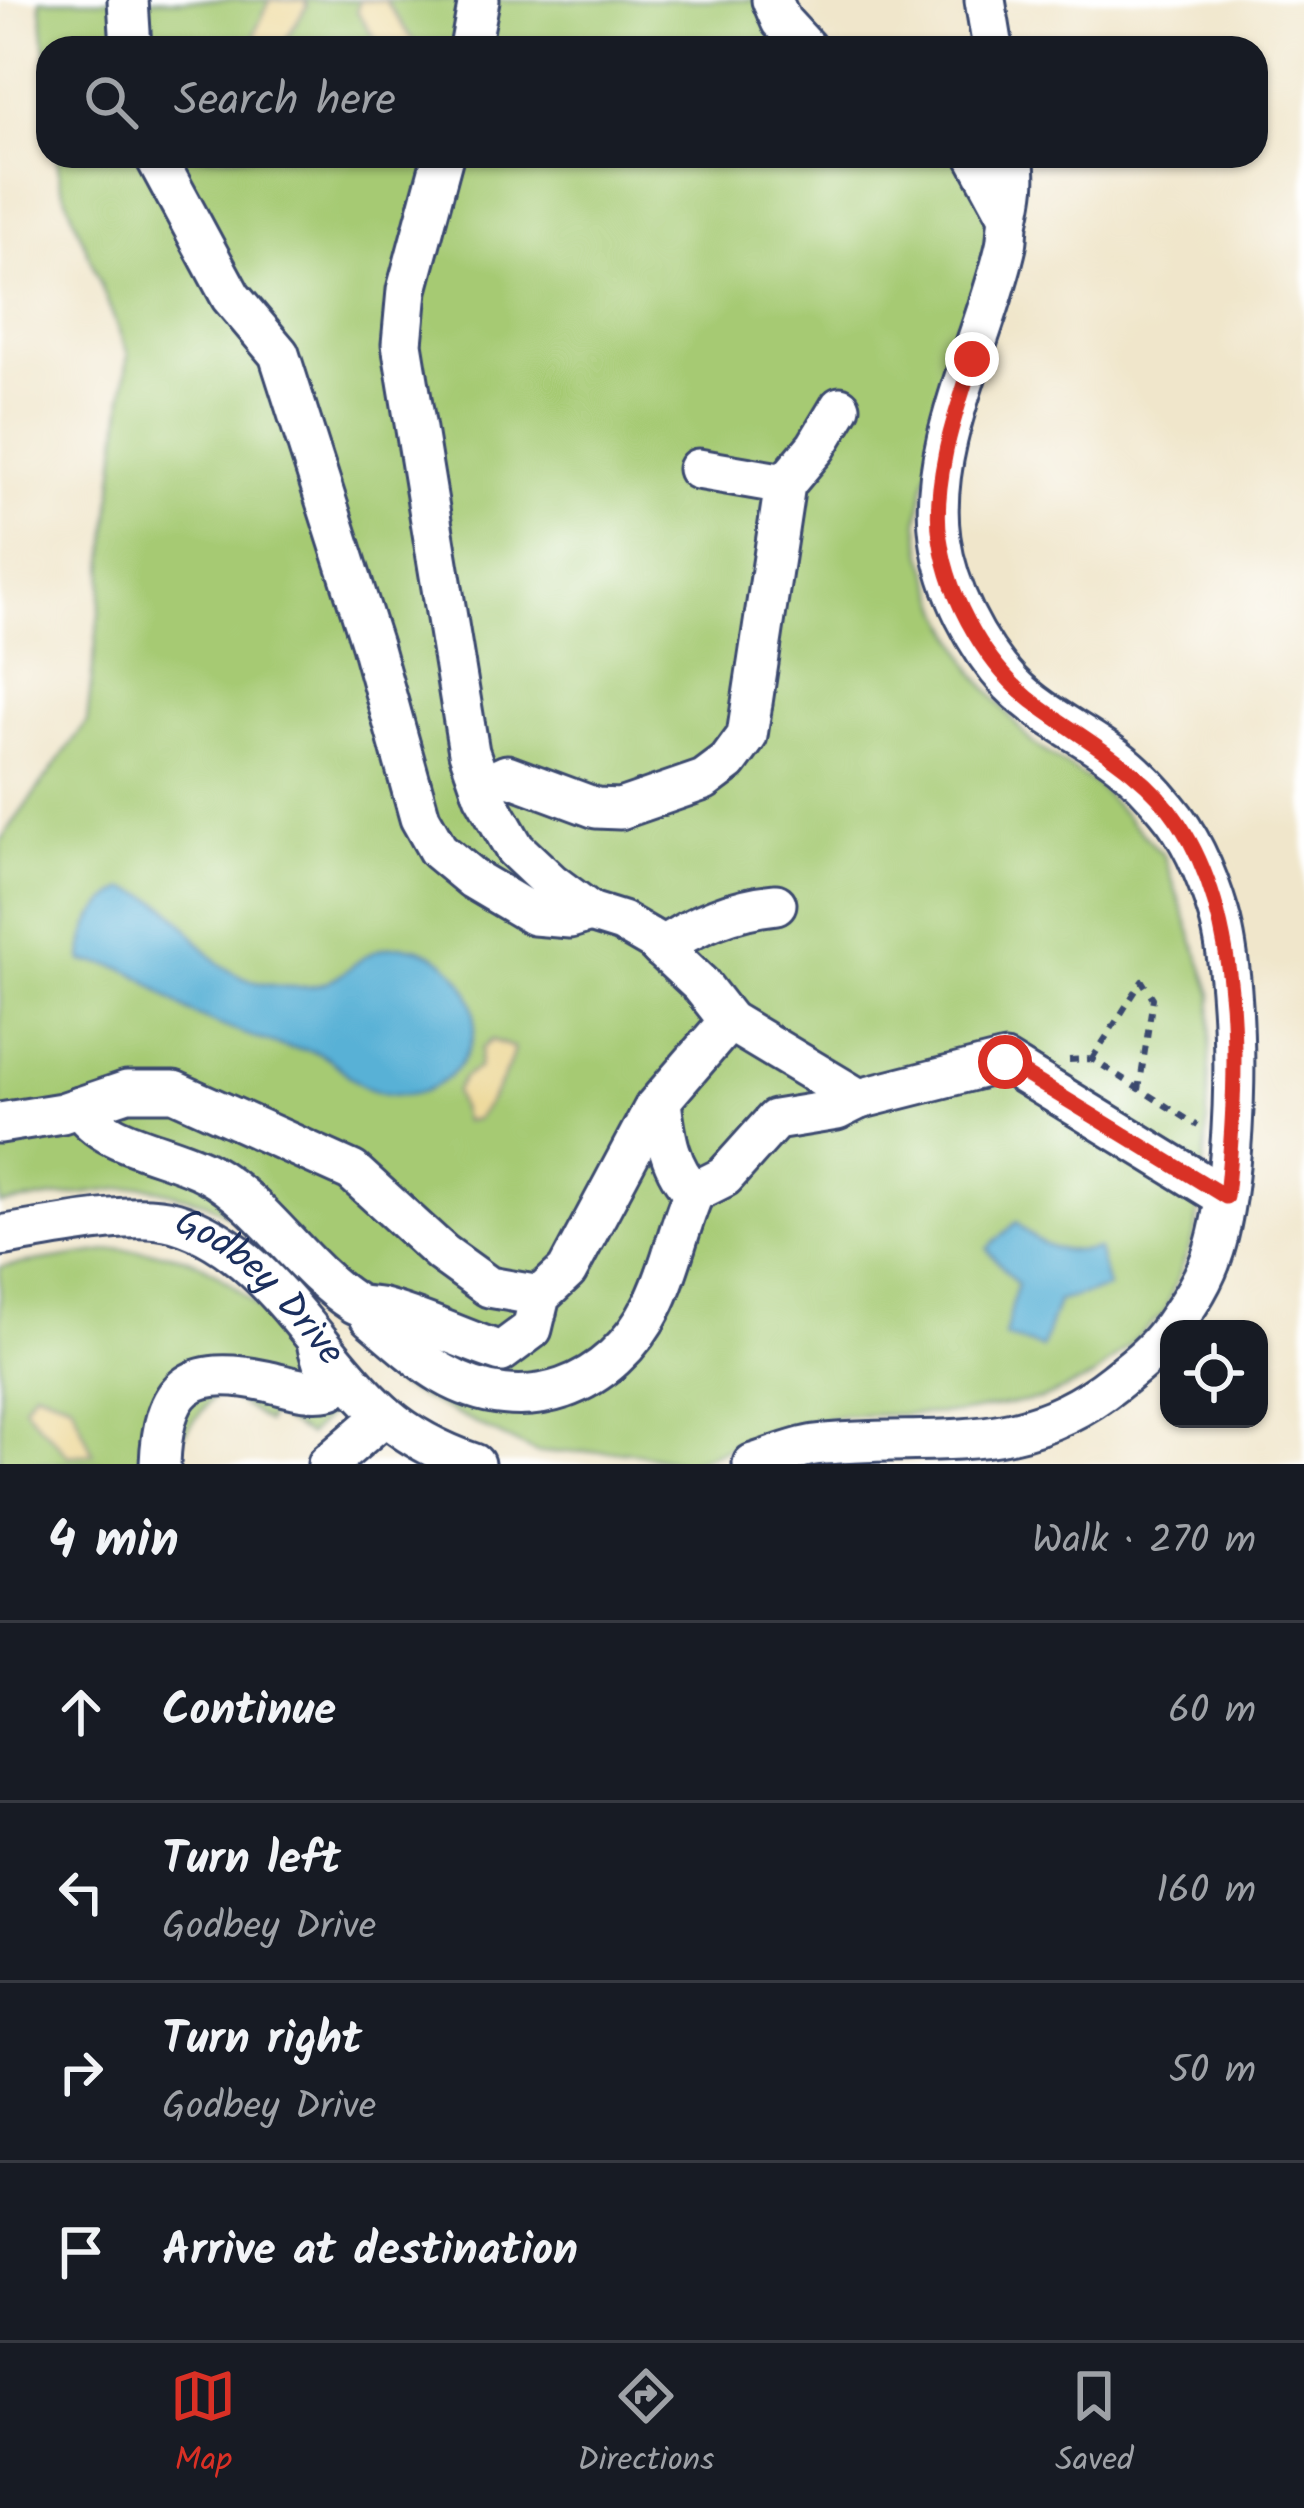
<!DOCTYPE html>
<html lang="en">
<head>
<meta charset="utf-8">
<style>
	:root { --surface:#171b24; --page:#20242c; --text:#f1f3f6; --muted:#9ea1a6; --line:#363941; --accent:#d93025 }
	body { margin:0; font-family:Kalam,sans-serif; background:var(--page); color:var(--text) }
	.controls { position:absolute; right:36px; bottom:36px; display:grid; overflow:hidden; border-radius:24px; box-shadow:0 3px 9px #0004 }
	.controls button { width:108px; height:108px; display:grid; place-items:center; padding:0; border:0; border-bottom:3px solid var(--line); background:var(--surface); color:var(--text); font:60px sans-serif }
	.stop { position:absolute; width:36px; height:36px; margin:-27px; border:9px solid #d93025; border-radius:50%; background:#fff }
	.stop.end { background:#d93025; border-color:#fff; box-shadow:0 3px 12px #0008 }
	.list { margin:0; padding:0; list-style:none }
	h2 { display:flex; justify-content:space-between; align-items:center; height:156px; margin:0; padding:0 48px; font-size:51px }
	h2 small { font-size:39px; font-weight:400; color:var(--muted) }
	.list li { display:grid; grid-template-columns:78px 1fr auto; gap:36px; align-items:center; box-sizing:border-box; height:180px; padding:0 48px; border-top:3px solid var(--line) }
	.list b { display:block; font-size:45px; white-space:nowrap }
	.list p { margin:0; font-size:39px; white-space:nowrap; color:var(--muted) }
	.list em { font-size:39px; font-style:normal; color:var(--muted) }
	.icon { flex:none; width:66px; height:66px; fill:none; stroke:currentColor; stroke-width:2; stroke-linecap:round; stroke-linejoin:round }
	.map { position:relative; flex:none; width:1304px; height:1464px; overflow:hidden }
	.search { position:absolute; background:var(--surface); box-shadow:0 3px 9px #0004; left:36px; right:36px; top:36px; height:132px; display:flex; align-items:center; gap:30px; box-sizing:border-box; padding:0 42px; border-radius:36px; color:var(--muted); font-size:45px }
	.sheet { height:876px; background:var(--surface) }
	nav { display:flex; justify-content:space-around; align-items:center; box-sizing:border-box; height:168px; border-top:3px solid var(--line); background:var(--surface); font-size:33px; color:var(--muted) }
	nav a { display:grid; justify-items:center; gap:6px }
	nav .on { color:var(--accent) }
	.map>svg:first-child { display:block }
	.green { fill:#a6ca73; stroke:#607c68; stroke-width:3 }
	.sand { fill:#eeda9e; stroke:#84847e; stroke-width:3 }
	.water { fill:#58b1d6; stroke:#3a709a; stroke-width:3 }
	.lines { fill:none; stroke-linecap:round; stroke-linejoin:round }
	.minor-casing { stroke:#3b4a6e; stroke-width:45 }
	.path { stroke:#3b4a6e; stroke-width:6; stroke-dasharray:9 9; stroke-linecap:butt }
	.minor { stroke:#fff; stroke-width:39 }
	.route { stroke:#d93025; stroke-width:15 }
	.labels { text-anchor:middle; dominant-baseline:central; stroke-width:9; stroke-linejoin:round; paint-order:stroke }
	.street-label { font-size:39px; fill:#1b2f5e; stroke:#fff }
</style>
</head>
<body>
<div class="map">
<svg width="1304" height="1464" viewBox="0 0 1304 1464">
	<rect width="100%" height="100%" fill="#fff"/>
	<filter id="ink" filterUnits="userSpaceOnUse"><feTurbulence type="fractalNoise" baseFrequency=".00833" numOctaves="2"/><feDisplacementMap in="SourceGraphic" scale="24" xChannelSelector="R" yChannelSelector="G"/><feConvolveMatrix kernelMatrix="1 2 1 2 8 2 1 2 1" color-interpolation-filters="sRGB"/></filter>
	<filter id="wash" filterUnits="userSpaceOnUse"><feTurbulence type="fractalNoise" baseFrequency=".004" numOctaves="4" result="noise"/><feDisplacementMap in="SourceGraphic" scale="48" xChannelSelector="R" yChannelSelector="G"/><feGaussianBlur stdDeviation="2.7" result="paint"/><feColorMatrix in="noise" values="0 0 0 0 0 0 0 0 0 0 0 0 0 0 0 0 0 1.4 0 .05"/><feComposite in="paint" operator="in"/></filter>
	<g filter="url(#wash)">
		<rect width="100%" height="100%" fill="#f0e6cb"/>
		<!-- green -->
		<path class="green" d="M40,0h719l24,48h-735v26z
			M57,156h903l27,49v43l-63,238 -6,37 5,31 21,60 30,59 58,70 64,42 68,71 48,138 -6,153 -10,84 -32,82 -70,64 -52,22 -84,14 -117,3 -70,16 -85,32 -60,-13 -89,2 -141,-68 -86,-106 -62,-53 -43,-24 -62,-16 -143,18v-363l87,-119 41,-368 -68,-172z
			M120,1249c21,3 46,2 66,9 56,20 122,100 148,152l-26,25 -38,-22 -3,9 -48,-33 -47,60 15,15h-187v-197z"/>
		<!-- sand -->
		<path class="sand" d="M270,0h34l3,6 -26,41 -21,1 -5,-6v-10z
			M359,0h26l33,48h-37l-24,-37z
			M492,1040l22,8c-6,27 -21,50 -38,71l-12,2 -9,-29 8,-14 15,-10 4,-20z
			M34,1390l37,13 22,51 -25,2c-13,-19 -31,-30 -44,-50z"/>
		<!-- water -->
		<path class="water" d="M125,889c65,12 66,69 121,90 20,7 53,11 73,6 25,-6 37,-28 62,-36 52,-16 107,39 91,91 -15,48 -67,69 -110,45 -16,-9 -26,-25 -44,-32 -11,-5 -24,-3 -36,-7 -28,-8 -59,-19 -86,-31 -27,-13 -50,-40 -78,-48 -11,-4 -25,-4 -36,-6 1,-34 13,-55 43,-72z
			M1017,1222c22,26 48,33 81,27l10,39 -50,13 -16,47 -37,-11 12,-53 -30,-35z"/>
	</g>
	<g filter="url(#ink)">
		<g class="lines">
			<!-- minor casing -->
			<g class="minor-casing">
				<g id="minor">
					<path d="M128,0l3,48"/>
					<path d="M772,0l9,21 25,27"/>
					<path d="M985,0l8,48"/>
					<path d="M470,48l9,-48"/>
					<path d="M155,156l76,141 48,57 93,291 48,173 18,32 35,29 61,36 36,3 20,-6"/>
					<path d="M443,156l-36,134 -5,54 67,408 15,43 31,54 36,34 39,29 32,10 31,18 48,45 28,36 130,78 -22,11 -62,10 -51,57 -30,15c-25,-24 -29,-58 -33,-90"/>
					<path d="M976,156l33,61"/>
					<path d="M1013,156c4,24 1,40 -4,63 -2,8 -1,18 -3,27 -20,90 -79,198 -66,292 7,51 36,108 71,146 32,33 76,51 111,79 16,13 32,30 45,46 25,29 41,69 52,106 22,77 19,258 -5,335 -9,30 -25,53 -43,79"/>
					<path d="M698,469l87,15 31,-37 24,-40"/>
					<path d="M481,787l26,-12 89,33 24,1 84,-29 24,-18 19,-26 38,-252"/>
					<path d="M661,948c33,-24 75,-40 115,-44"/>
					<path d="M859,1099l146,-37 220,135"/>
					<path d="M80,1107c23,39 88,44 128,66 57,32 91,94 145,129 8,6 17,4 26,6 41,10 82,31 122,44l31,-23 8,-33 27,-25 87,-163 75,-87"/>
					<path d="M0,1123l62,-10 65,-22h47l178,80 90,82 47,34 51,9"/>
					<path id="s1" d="M0,1236c47,-7 130,-27 175,-14 94,28 141,132 210,193 24,21 58,38 89,49"/>
					<path d="M370,1317c23,19 47,42 73,57 81,47 169,14 210,-69 18,-35 25,-77 41,-113"/>
					<path d="M160,1464c3,-77 28,-100 106,-83 23,5 41,13 65,8l-13,-42"/>
					<path d="M328,1464l57,-49"/>
					<path d="M753,1464c20,-6 41,-16 62,-19 114,-13 201,16 300,-63 20,-16 39,-30 54,-51"/>
				</g>
			</g>
			<!-- path -->
			<path class="path" d="M1092,1059l50,-78 11,17 -14,92
				M1069,1060l23,-1 106,67"/>
			<!-- minor -->
			<use href="#minor" class="minor"/>
		</g>
	</g>
	<g class="lines" filter="url(#ink)">
		<!-- route -->
		<path class="route" d="M972,359c-8,32 -21,64 -27,97 -5,25 -9,56 -5,82 9,63 48,132 100,169 48,35 105,64 139,116 67,102 59,258 47,374l-221,-135"/>
	</g>
	<g class="labels">
		<!-- street labels -->
		<g class="street-label">
			<text stroke="none"><textPath href="#s1" startOffset="285">Godbey Drive</textPath></text>
		</g>
	</g>
</svg>
<div class="controls">
<button><svg class="icon" aria-label="locate" viewBox="0 0 24 24"><circle cx="12" cy="12" r="6"/><path d="M12 2v4M12 18v4M2 12h4M18 12h4"/></svg></button>
</div>
<div class="stop" style="left:1005px;top:1062px"></div>
<div class="stop end" style="left:972px;top:359px"></div>
<div class="search"><svg class="icon" aria-label="search" viewBox="0 0 24 24"><circle cx="10" cy="10" r="6"/><path d="M15 15l6 6"/></svg>Search here</div>
</div>
<section class="sheet">
<h2>4 min<small>Walk · 270 m</small></h2>
<ul class="list">
<li><svg class="icon" aria-label="ahead" viewBox="0 0 24 24"><path d="M12 20V5M6 11l6-6 6 6"/></svg><div><b>Continue</b></div><em>60 m</em></li>
<li><svg class="icon" aria-label="left" viewBox="0 0 24 24"><path d="M17 20v-9H6M10 6l-5 5 5 5"/></svg><div><b>Turn left</b><p>Godbey Drive</p></div><em>160 m</em></li>
<li><svg class="icon" aria-label="right" viewBox="0 0 24 24"><path d="M7 20v-9h11M14 6l5 5-5 5"/></svg><div><b>Turn right</b><p>Godbey Drive</p></div><em>50 m</em></li>
<li><svg class="icon" aria-label="arrive" viewBox="0 0 24 24"><path d="M6 21V4h12l-3 4 3 4H6"/></svg><div><b>Arrive at destination</b></div></li>
</ul>
</section>
<nav>
<a class="on"><svg class="icon" aria-label="map" viewBox="0 0 24 24"><path d="M3 6l6-2 6 2 6-2v14l-6 2-6-2-6 2zM9 4v14M15 6v14"/></svg>Map</a>
<a><svg class="icon" aria-label="directions" viewBox="0 0 24 24"><path d="M12 3l9 9-9 9-9-9zM9 14v-3h6M13 9l2 2-2 2"/></svg>Directions</a>
<a><svg class="icon" aria-label="saved" viewBox="0 0 24 24"><path d="M7 4h10v16l-5-4-5 4z"/></svg>Saved</a>
</nav>
</body>
</html>
